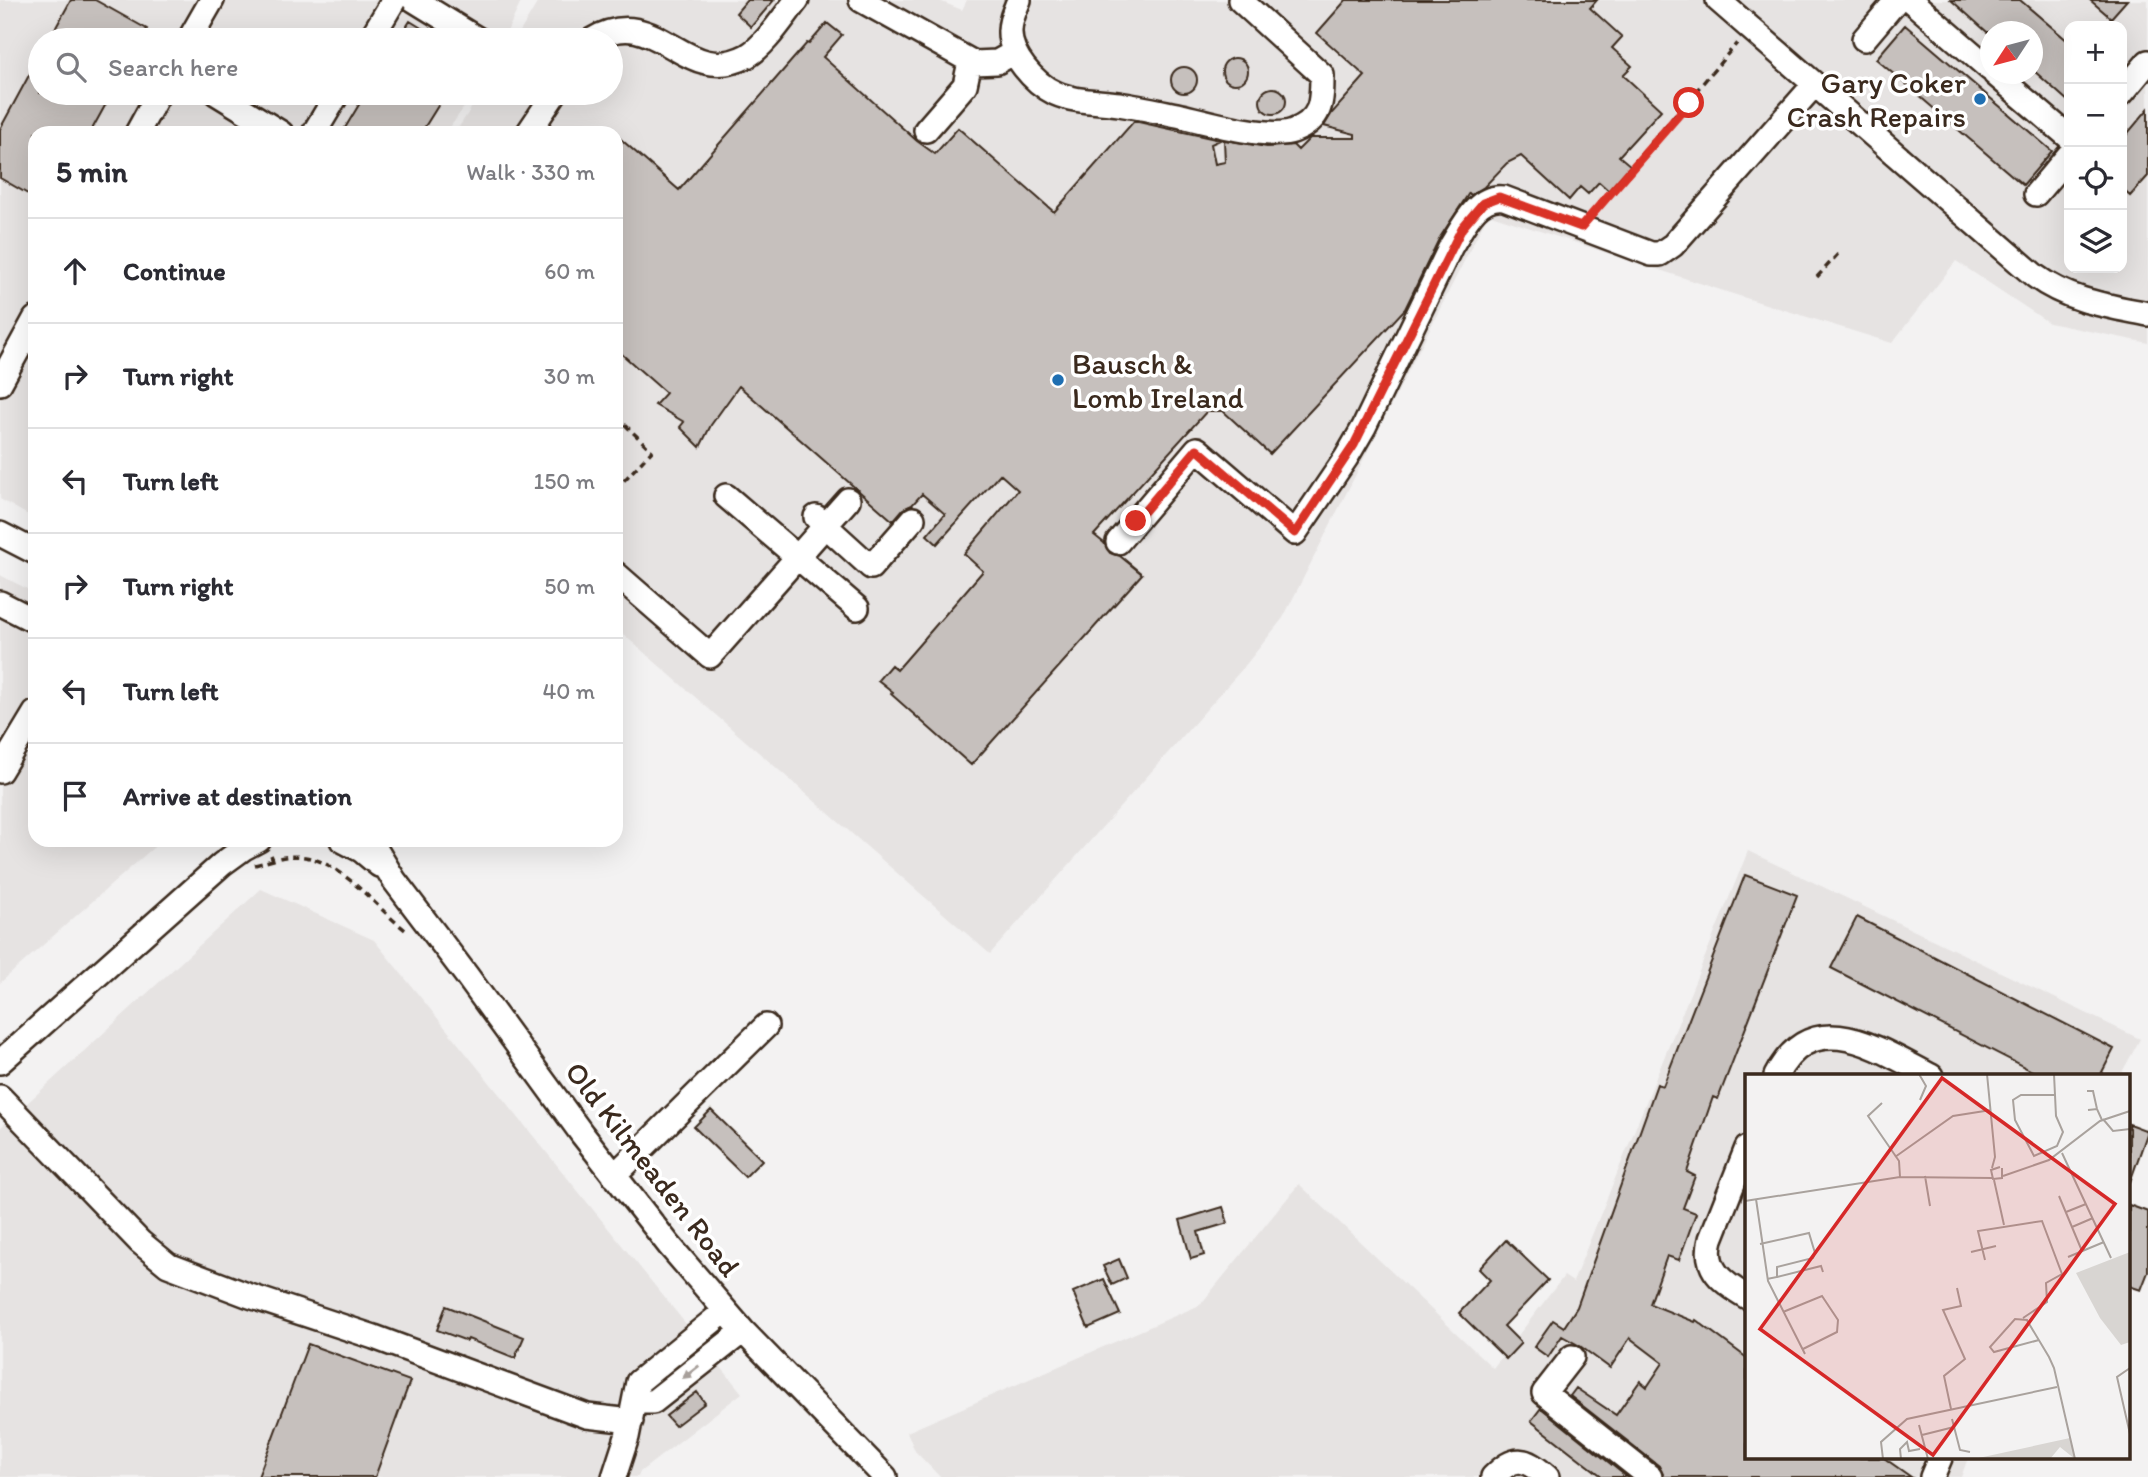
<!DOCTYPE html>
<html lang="en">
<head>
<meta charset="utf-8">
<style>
	:root { --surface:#fff; --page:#f7f7f7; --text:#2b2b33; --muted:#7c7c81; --line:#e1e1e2 }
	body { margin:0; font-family:Itim,sans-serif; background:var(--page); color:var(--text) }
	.controls { position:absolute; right:21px; top:21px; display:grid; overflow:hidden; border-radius:14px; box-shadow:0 7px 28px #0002 }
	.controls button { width:63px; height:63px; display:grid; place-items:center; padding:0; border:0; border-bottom:2px solid var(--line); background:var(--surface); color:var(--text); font:35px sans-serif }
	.compass { position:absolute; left:1980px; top:21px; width:63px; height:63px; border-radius:50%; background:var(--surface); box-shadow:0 7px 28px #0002; rotate:234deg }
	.stop { position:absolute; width:21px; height:21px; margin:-16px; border:5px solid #d93025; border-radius:50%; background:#fff }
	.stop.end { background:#d93025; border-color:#fff; box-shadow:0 2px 7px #0008 }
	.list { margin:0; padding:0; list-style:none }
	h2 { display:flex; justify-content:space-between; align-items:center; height:91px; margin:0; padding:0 28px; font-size:30px }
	h2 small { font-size:23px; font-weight:400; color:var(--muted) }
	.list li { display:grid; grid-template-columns:46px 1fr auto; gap:21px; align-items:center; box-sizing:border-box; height:105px; padding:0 28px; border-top:2px solid var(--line) }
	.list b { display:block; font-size:26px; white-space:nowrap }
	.list em { font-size:23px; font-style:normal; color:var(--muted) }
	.icon { flex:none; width:38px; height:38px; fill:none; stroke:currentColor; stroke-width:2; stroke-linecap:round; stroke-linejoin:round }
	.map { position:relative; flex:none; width:2148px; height:1477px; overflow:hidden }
	.search { position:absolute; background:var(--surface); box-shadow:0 7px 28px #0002; left:28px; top:28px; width:595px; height:77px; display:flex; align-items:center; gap:18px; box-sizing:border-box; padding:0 24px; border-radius:38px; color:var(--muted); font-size:26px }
	.panel { position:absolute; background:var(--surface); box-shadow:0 7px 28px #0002; left:28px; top:126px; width:595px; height:721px; border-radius:21px }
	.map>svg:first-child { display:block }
	.built { fill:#e6e3e2; fill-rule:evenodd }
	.building { fill:#c6c0bd; stroke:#3b2a1e; stroke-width:2 }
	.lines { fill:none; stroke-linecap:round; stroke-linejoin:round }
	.minor-casing { stroke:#3b2a1e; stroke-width:28 }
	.path { stroke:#3b2a1e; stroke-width:3.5; stroke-dasharray:7 5; stroke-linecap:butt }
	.minor { stroke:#fff; stroke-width:23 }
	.oneway { fill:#a79f9a }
	.route { stroke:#d93025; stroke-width:9 }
	.poi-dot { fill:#1f6fb2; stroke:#fff; stroke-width:2.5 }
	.labels { text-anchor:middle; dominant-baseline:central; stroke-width:7; stroke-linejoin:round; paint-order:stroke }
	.poi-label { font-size:30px; fill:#3b2a1e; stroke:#fff; text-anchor:end }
	.street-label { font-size:30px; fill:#3b2a1e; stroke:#fff }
	.inset-road { fill:none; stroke:#a9a29d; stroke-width:2 }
	.view { fill:#d62828; fill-opacity:0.15; stroke:#d62828; stroke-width:3.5 }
	.inset-edge { fill:none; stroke:#3b2a1e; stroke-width:3.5 }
</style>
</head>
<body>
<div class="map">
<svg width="2148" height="1477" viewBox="0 0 2148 1477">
	<rect width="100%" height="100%" fill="#f3f2f2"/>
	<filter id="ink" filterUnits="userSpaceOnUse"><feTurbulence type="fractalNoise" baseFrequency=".0143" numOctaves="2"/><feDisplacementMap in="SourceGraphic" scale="14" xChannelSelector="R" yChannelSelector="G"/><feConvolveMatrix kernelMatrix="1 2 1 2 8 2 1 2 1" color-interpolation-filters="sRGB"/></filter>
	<g filter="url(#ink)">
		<!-- built -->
		<path class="built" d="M0,0h522l-19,40h-463v53h434l-28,40h-411v386l-35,-20z
			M539,0h398l25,10 5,-10h1181v343l-99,-20 -93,-62 -64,82 -159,-49 -245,-80 -205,404 -39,49 -254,287 -374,-326v-495h-161l26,-40h130v-53h-96zM2069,26h53v242h-53zM1990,32h42v42h-42z
			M0,575l35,18v247h127l-162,143z
			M1748,851l392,188 -20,37h-373v382h221l-7,19h-1021l-25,-26 -8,-19 293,-127 99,-121 194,184 71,-92 9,6z
			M261,889l113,51 368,453 -102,79 -2,5h-638v-349z"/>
		<!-- building -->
		<path class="building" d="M71,0h24l52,29 -7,11h-91z
			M747,0h27l-23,27 -15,-14z
			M1346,0h251l-7,8 32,29 -10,11 20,18 -9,9 38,35 -42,46 12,10 -22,25 -10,-9 -11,12 -8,-7 -11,13 -48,-44 -14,7 -23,24 -13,8 -2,-2 -30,46 -34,70 -135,145 -47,-43h-16l-113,124 10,8 6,10 10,3 22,18 -171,191 -80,-71 2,-2 -15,-12 13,-15 6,5 86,-99 -19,-17 54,-64 -18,-16 -63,70 -10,-9 18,-21 -23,-20 -10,11 -9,4 -10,12 -154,-135 -28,39 -11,22 -20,-20 4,-5 -29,-17 11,-12 -50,-44v-214l63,55 128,-147 2,1 18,-21 15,12 -19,22 94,84 18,13 23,-26 96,84 80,-91 86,19 -9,4 4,20 10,-2 -1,-22 43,7 26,-2 5,5 12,-12h45v-4l-31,-8 8,-13 33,-37 -48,-43z
			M1951,0h69l49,42v60l-36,-32v-38h-46z
			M2090,0h37l-16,18z
			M410,21l31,19h-43z
			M1905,25l147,126 -29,34 -147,-126z
			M40,55v38h72l-22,40h-55v65l-35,-20v-49z
			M1222 71a13 13 0 1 1 26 0a13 13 0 1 1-26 0Z
			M1171 80a13 13 0 1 1 26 0a13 13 0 1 1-26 0Z
			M1260 101a13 13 0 1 1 26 0a13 13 0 1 1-26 0Z
			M366,93h80l-25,40h-79z
			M2148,109v67l-18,20 -8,-7v-49z
			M1745,875l52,20 -79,204 -5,-2 -26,75 8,4 -12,32 13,5 -17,47 -12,-4 -17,48 45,18 1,-2 51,38v100h137l27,19h-247l-5,-11 -89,-70 6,-8 40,27 24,-34 7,6 16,-24 -33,-25 -20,30 -30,-22 -18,-10 -14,21 -14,-10 19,-27 11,7 13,-20 80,-223 6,2z
			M1857,917l257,132 -14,27h-58l-211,-108z
			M711,1110l51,50 -17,17 -51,-50z
			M2129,1124l19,7 -18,51h-1z
			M2129,1205l19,7v60l-7,18 -12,-4z
			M1223,1207l5,16 -30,9 6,23 -13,4 -11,-39z
			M1506,1240l42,40 -44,46 17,17 -15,16 -47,-46 31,-33 -11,-11z
			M1119,1259l8,19 -15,7 -9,-19z
			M1104,1279l16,35 -32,14 -15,-36z
			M446,1306l78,31 -9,21 -47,-19 -1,2 -30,-11z
			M308,1344l102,37 -35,96h-117z
			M697,1392l8,11 -30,23 -9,-10z
			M1541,1408l86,69h-24l-72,-56z"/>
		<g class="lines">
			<!-- minor casing -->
			<g class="minor-casing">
				<path id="minor" d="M414,0l65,40
					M861,0l113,63 23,-1 18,-10
					M1019,0c-4,10 -9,20 -9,31 -1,24 24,52 45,62 20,9 42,8 64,11 19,3 38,7 58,11 27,6 92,25 116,16 29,-11 29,-29 29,-56l-82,-75
					M1718,0l317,276c34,25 73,30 113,38
					M1910,0l80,69
					M1864,39l33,-39
					M189,40l23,-40
					M370,40l24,-40
					M592,40c66,-40 91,49 155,16 18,-10 37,-40 50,-56
					M1995,74l74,63
					M216,93l65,40
					M2122,93l26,-31
					M926,130l39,-45 5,-23
					M137,133l22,-40
					M314,133l24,-40
					M528,133l27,-40
					M2036,194l33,-39
					M0,383l35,-64
					M726,496l131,112
					M816,517l55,50 42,-48
					M0,534l35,18
					M1118,542l79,-93 98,84 51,-75 18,-31 87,-181c12,-19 26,-52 53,-48l147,56h9l13,-9 141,-160
					M616,574l94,82 138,-156
					M0,603l35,18
					M0,771l35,-58
					M342,840l19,10 18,15
					M370,840l24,40 73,96 115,158 87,111 74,86 142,146
					M0,1062l222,-198 22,-16 15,-8
					M1776,1076c37,-73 104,-26 155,0
					M0,1097l140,145 28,23 79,30 127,42 213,79 44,5
					M1747,1148l-36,91c-8,30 12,44 36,58
					M614,1176l152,-150
					M1572,1357l-28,36 106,84
					M635,1402h18l90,-71
					M614,1477l13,-40 11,-55 87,-71
					M1493,1477c22,-22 31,-20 54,0
					M1932,1477l8,-19"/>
			</g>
			<!-- path -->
			<path class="path" d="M1594,211l143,-168
				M1817,277l21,-23
				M616,416l36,35 -36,38
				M271,855l2,5c57,-20 95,43 135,72
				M255,865l18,-5"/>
			<!-- minor -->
			<use href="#minor" class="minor"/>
		</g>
		<!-- one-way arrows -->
		<defs><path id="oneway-solid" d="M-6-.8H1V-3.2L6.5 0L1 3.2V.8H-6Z" transform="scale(1.75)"/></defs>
		<use class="oneway" href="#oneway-solid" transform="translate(691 1372) rotate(142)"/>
	</g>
	<g class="lines" filter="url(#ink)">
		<!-- route -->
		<path class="route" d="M1136,521l61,-72 98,84 59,-88 108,-217 21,-25 16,-6 82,30 108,-124"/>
	</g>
	<!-- markers -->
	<g class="poi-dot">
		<circle cx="1980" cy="99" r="7"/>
		<circle cx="1058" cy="380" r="7"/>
	</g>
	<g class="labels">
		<!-- poi labels -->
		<g class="poi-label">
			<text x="1966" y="82">Gary Coker<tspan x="1966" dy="34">Crash Repairs</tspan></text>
			<text x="1072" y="363" text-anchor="start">Bausch &amp;<tspan x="1072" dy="34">Lomb Ireland</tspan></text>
		</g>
		<!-- street labels -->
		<g class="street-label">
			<text transform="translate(653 1169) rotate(52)">Old Kilmeaden Road</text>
		</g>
	</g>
	<!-- overview -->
	<g transform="translate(1745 1074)">
		<rect width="385" height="385" fill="#f3f2f2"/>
		<path d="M385,178v90l-9,3 -21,-27 -24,-45zM325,364l5,21 -15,-12 -10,12h-76z" fill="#d8d5d2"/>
		<path class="inset-road" d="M174,0l7,12 -6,14M242,0l8,83 -3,11M309,0l2,42 7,16 -6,14 -23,10 -19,-36 -2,-20 8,-5h34M342,17h6l4,18M137,29l-14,13 31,45 1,16M343,36l9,-1 5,11M358,45l10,12 17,-2M317,79l49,105M150,83l58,-41 38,-6M255,93l-9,3 2,9 9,-1v-10M180,102l5,30M258,102l46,-16 51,-39 30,-10M249,106l10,45M314,122l23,55M11,125l12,82 37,73M0,127l155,-24 92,1M321,138l20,-8M327,153l21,-9M15,170l49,-11 6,20 -2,5 -36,9v10l-10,2M226,178l25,-6M323,183l36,-15M240,186l-7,-29 64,-10 20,53 -16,9 1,19 -24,16M32,203l44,-11 2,6M38,238l39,-16 16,24 -1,12 -34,17M294,266l-45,12 -4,-5 25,-28 12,1 1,2 21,35 5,11 21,91M385,294l-13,9 13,57M206,335l-7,-33 21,-17 -22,-49 18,-4 -4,-18M207,345l8,31 10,2M174,351l9,34M177,361l32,-8M138,385l-2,-17 26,-23 150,-32M156,385l-1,-10 7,-7 2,9 11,-2"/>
		<path class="view" d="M197,4l173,126 -182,251 -173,-126z"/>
		<rect width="385" height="385" class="inset-edge"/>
	</g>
</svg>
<div class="controls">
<button>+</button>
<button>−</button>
<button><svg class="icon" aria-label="locate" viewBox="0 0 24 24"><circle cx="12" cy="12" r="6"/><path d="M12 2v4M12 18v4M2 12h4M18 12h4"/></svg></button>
<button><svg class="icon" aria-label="layers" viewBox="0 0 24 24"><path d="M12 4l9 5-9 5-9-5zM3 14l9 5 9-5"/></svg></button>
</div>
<svg class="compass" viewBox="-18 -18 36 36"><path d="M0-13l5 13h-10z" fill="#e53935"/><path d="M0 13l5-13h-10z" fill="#7c7c81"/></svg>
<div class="stop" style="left:1689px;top:103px"></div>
<div class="stop end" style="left:1136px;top:521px"></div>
<div class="search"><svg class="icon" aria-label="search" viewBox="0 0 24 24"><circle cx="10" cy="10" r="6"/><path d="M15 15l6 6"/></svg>Search here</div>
<section class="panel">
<h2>5 min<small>Walk · 330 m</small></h2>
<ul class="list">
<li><svg class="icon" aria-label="ahead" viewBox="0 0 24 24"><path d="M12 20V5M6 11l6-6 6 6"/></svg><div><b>Continue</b></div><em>60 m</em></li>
<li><svg class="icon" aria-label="right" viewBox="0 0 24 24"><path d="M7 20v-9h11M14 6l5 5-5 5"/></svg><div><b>Turn right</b></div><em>30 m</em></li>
<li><svg class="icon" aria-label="left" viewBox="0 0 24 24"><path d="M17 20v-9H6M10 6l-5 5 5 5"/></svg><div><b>Turn left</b></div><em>150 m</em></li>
<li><svg class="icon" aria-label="right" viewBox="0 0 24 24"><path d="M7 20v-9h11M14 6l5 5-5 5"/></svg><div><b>Turn right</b></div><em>50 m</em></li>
<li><svg class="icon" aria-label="left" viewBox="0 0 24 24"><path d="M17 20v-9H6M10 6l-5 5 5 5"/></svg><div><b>Turn left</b></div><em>40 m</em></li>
<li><svg class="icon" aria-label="arrive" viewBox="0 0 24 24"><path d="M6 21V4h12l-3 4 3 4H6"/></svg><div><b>Arrive at destination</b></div></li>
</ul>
</section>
</div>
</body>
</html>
